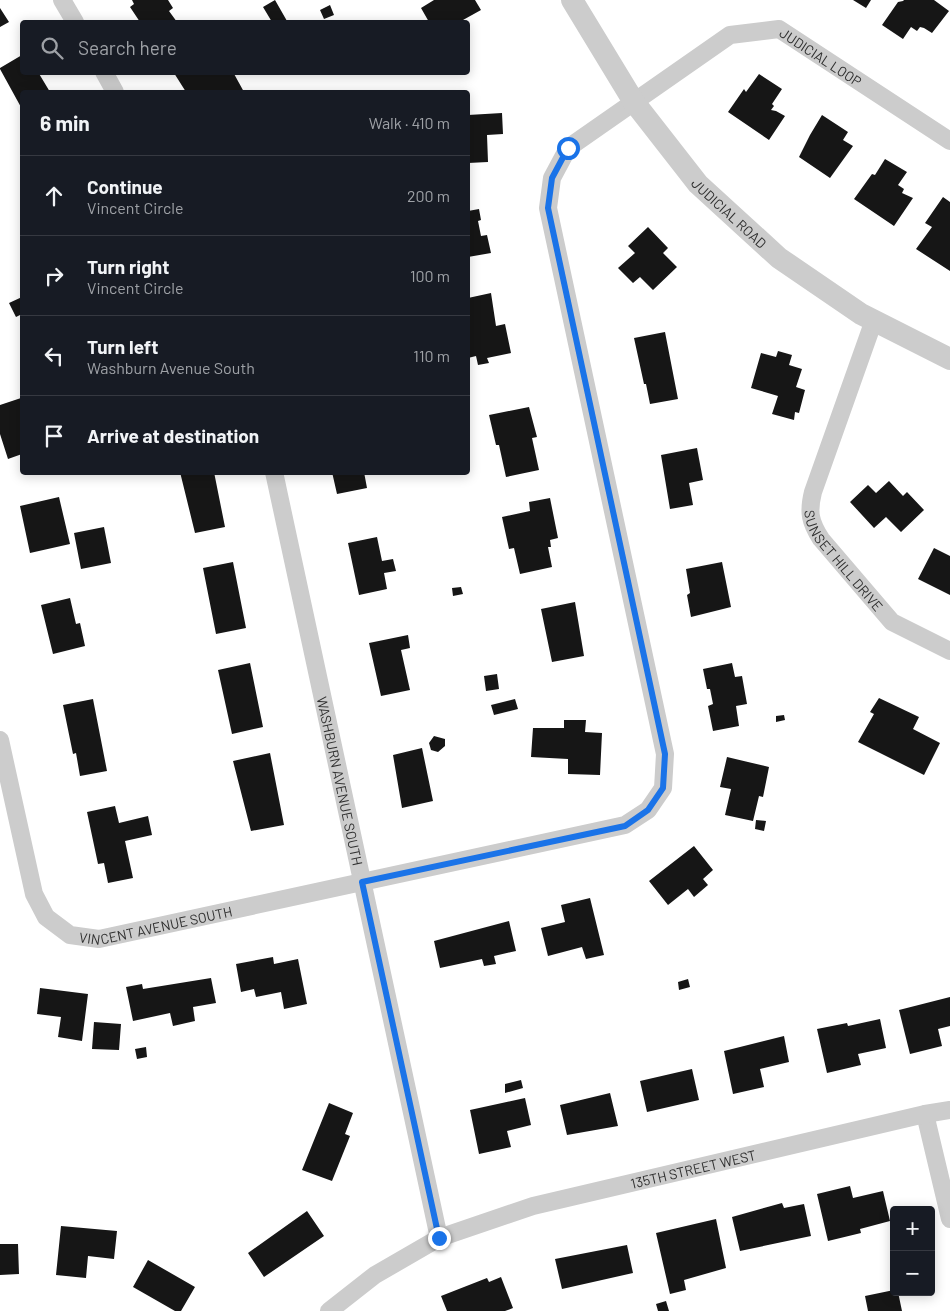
<!DOCTYPE html>
<html lang="en">
<head>
<meta charset="utf-8">
<style>
	:root { --surface:#171b24; --page:#242831; --text:#f1f3f6; --muted:#9ea1a6; --line:#363941 }
	body { margin:0; font-family:Barlow,sans-serif; background:var(--page); color:var(--text) }
	.controls { position:absolute; right:15px; bottom:15px; display:grid; overflow:hidden; border-radius:5px; box-shadow:0 2px 12px #0003 }
	.controls button { width:45px; height:45px; display:grid; place-items:center; padding:0; border:0; border-bottom:1px solid var(--line); background:var(--surface); color:var(--text); font:25px sans-serif }
	.stop { position:absolute; width:15px; height:15px; margin:-11px; border:4px solid #1a73e8; border-radius:50%; background:#fff }
	.stop.end { background:#1a73e8; border-color:#fff; box-shadow:0 1px 5px #0008 }
	.list { margin:0; padding:0; list-style:none }
	h2 { display:flex; justify-content:space-between; align-items:center; height:65px; margin:0; padding:0 20px; font-size:21px }
	h2 small { font-size:16px; font-weight:400; color:var(--muted) }
	.list li { display:grid; grid-template-columns:32px 1fr auto; gap:15px; align-items:center; box-sizing:border-box; height:80px; padding:0 20px; border-top:1px solid var(--line) }
	.list b { display:block; font-size:19px; white-space:nowrap }
	.list p { margin:0; font-size:16px; white-space:nowrap; color:var(--muted) }
	.list em { font-size:16px; font-style:normal; color:var(--muted) }
	.icon { flex:none; width:28px; height:28px; fill:none; stroke:currentColor; stroke-width:2; stroke-linecap:round; stroke-linejoin:round }
	.map { position:relative; flex:none; width:950px; height:1311px; overflow:hidden }
	.search { position:absolute; background:var(--surface); box-shadow:0 2px 12px #0003; left:20px; top:20px; width:450px; height:55px; display:flex; align-items:center; gap:12px; box-sizing:border-box; padding:0 18px; border-radius:5px; color:var(--muted); font-size:19px }
	.panel { position:absolute; background:var(--surface); box-shadow:0 2px 12px #0003; left:20px; top:90px; width:450px; height:385px; border-radius:5px }
	.map>svg:first-child { display:block }
	.building { fill:#161616 }
	.lines { fill:none; stroke-linecap:round; stroke-linejoin:round }
	.minor { stroke:#ccc; stroke-width:18 }
	.tertiary { stroke:#ccc; stroke-width:22 }
	.route { stroke:#1a73e8; stroke-width:6 }
	.labels { text-anchor:middle; dominant-baseline:central; stroke-width:5; stroke-linejoin:round; paint-order:stroke }
	.street-label { font-size:14px; fill:#2f2f2f; stroke:#fff }
</style>
</head>
<body>
<div class="map">
<svg width="950" height="1311" viewBox="0 0 950 1311">
	<rect width="100%" height="100%" fill="#fff"/>
	<!-- building -->
	<path class="building" d="M132,0h36l5,8 -4,3 8,11h-37l-10,-15 4,-3z
		M275,0l12,21 -2,1h-13l-9,-15z
		M434,0h41l6,10 -18,10 1,2h-35l-8,-14z
		M853,0h18l-5,8z
		M904,0h30l15,11 -17,22 -8,-5 -4,-1 -3,4 -6,-4 -8,12 -21,-14 16,-23 5,-1z
		M330,5l4,10 -10,4 -4,-9z
		M0,8l9,14 -9,5z
		M22,55v17h16l12,20h-28v17l-22,-40v-1z
		M176,72h57l11,20h-35v-1l-2,1h-21l-12,-19z
		M759,74l23,15 -10,15 2,2 -3,4 5,1 9,5 -16,24 -41,-28 16,-23 2,3z
		M502,113l1,21 -16,1 1,27 -20,1v-48z
		M822,115l26,17 -5,8 10,6 -23,32 -31,-21 11,-22z
		M885,159l22,13 -9,13 6,4 -2,4 11,5 -19,28 -40,-27 18,-25 3,1z
		M943,197l7,5v69l-34,-22 16,-22 -7,-4z
		M479,209l2,11 -3,1 3,15 6,-1 4,18 -23,4v-46z
		M648,227l20,21 -5,5 14,14 -24,23 -13,-13 -7,6 -15,-15 17,-15 -7,-7z
		M491,293l5,33 9,-2 6,29 -24,5 2,5 -11,2 -2,-9 -8,2v-60z
		M22,297v17l-6,3 -7,-14z
		M665,332l13,67 -28,5 -4,-20h-2l-10,-46z
		M778,351l14,4 -3,10 13,4 -6,18 9,3 -6,23 -4,-1 -1,8 -22,-6 6,-18 -27,-8 10,-35 15,4z
		M21,398l1,6v50l-14,5 -8,-25v-29z
		M529,407l8,30 -5,1 7,32 -33,7 -7,-32h-3l-7,-30z
		M697,448l6,32 -14,3 4,22 -23,4 -9,-54z
		M180,472h34l11,55 -30,6z
		M332,472h32l3,16 -30,6z
		M889,481l14,15 4,-4 17,18 -23,22 -15,-15 -12,11 -24,-26 18,-17 8,8z
		M59,497l11,47 -40,9 -10,-47z
		M550,498l8,40 -8,2 1,7h-3l4,20 -32,7 -6,-26 -5,1 -7,-32 28,-6 -1,-9z
		M104,527l7,36 -30,6 -7,-36z
		M377,537l5,24 11,-2 3,12 -12,2 3,16 -28,6 -11,-52z
		M934,548l16,8v39l-32,-16z
		M233,562l13,66 -30,6 -13,-66z
		M722,562l9,45 -40,10 -4,-22 3,-2 -4,-24z
		M461,587l2,7 -10,2 -1,-8z
		M70,598l6,26 4,-1 5,23 -32,8 -12,-49z
		M575,602l9,54 -32,6 -11,-53z
		M408,635l2,13 -9,2 9,40 -29,6 -12,-53z
		M250,663l13,64 -31,7 -14,-64z
		M732,663l3,14 7,-1 5,28 -11,2 3,20 -26,5 -5,-25 5,-2 -3,-15h-3l-4,-20z
		M497,674l2,15 -13,2 -2,-15z
		M879,698l40,19 -6,12 27,14 -16,32 -66,-33 16,-28 -4,-2z
		M93,699l14,72 -27,5 -4,-23 -3,1 -10,-49z
		M515,699l3,10 -24,6 -3,-10z
		M784,715l1,5 -9,2v-6z
		M564,720h22l-1,12 17,1 -2,42 -32,-1v-15l-37,-2 2,-29h31z
		M434,736l11,3v7l-7,6 -7,-2 -2,-7z
		M422,748l11,53 -31,7 -9,-53z
		M270,753l14,72 -33,6 -18,-70z
		M727,757l42,10 -6,30 -4,-1 -6,25 -28,-6 6,-26 -11,-2z
		M115,806l4,17 29,-7 4,19 -27,6 8,37 -25,5 -4,-20 -6,1 -11,-52z
		M756,820l10,1 -2,10 -9,-2z
		M694,846l19,24 -10,9 5,6 -14,12 -6,-8 -20,16 -19,-24z
		M590,898l14,57 -18,4 -4,-12 -34,9 -7,-28 24,-6 -4,-17z
		M509,921l7,30 -22,5 2,8 -12,2 -2,-7 -42,9 -6,-27z
		M273,957l1,7 24,-5 9,45 -23,5 -3,-17 -25,5 -2,-8 -13,3 -5,-28z
		M211,978l5,25 -23,4 2,14 -22,5 -3,-13 -37,8 -7,-34 16,-3 1,5z
		M688,979l2,8 -11,3 -1,-8z
		M40,988l48,6 -6,47 -24,-4 3,-20 -24,-3z
		M950,997v29l-12,3 4,17 -32,8 -11,-44z
		M880,1019l6,29 -28,6 3,11 -34,8 -10,-44 30,-6 1,3z
		M94,1022l27,2 -2,26 -27,-1z
		M784,1036l5,26 -29,7 4,18 -31,7 -9,-43z
		M146,1047l1,10 -10,2 -2,-10z
		M692,1069l7,31 -52,12 -7,-31z
		M521,1080l2,8 -18,5v-9z
		M610,1093l8,33 -51,9 -7,-30z
		M525,1098l6,27 -24,6 4,16 -32,7 -9,-44z
		M329,1103l24,10 -8,21 5,2 -18,45 -30,-11z
		M850,1186l3,12 30,-7 7,30 -30,8 1,4 -33,8 -11,-47z
		M782,1203l2,5 20,-4 7,32 -71,15 -8,-34z
		M307,1211l17,25 -60,41 -16,-24z
		M716,1219l10,49 -42,12 2,10 -16,4 -14,-61z
		M61,1226l56,5 -3,28 -26,-3 -2,22 -30,-3z
		M0,1244h18l1,30 -19,1z
		M627,1245l6,28 -71,16 -7,-30z
		M148,1260l47,27 -14,24h-6l-42,-24z
		M501,1277l12,31 -8,3h-58l-6,-15 46,-18 2,4z
		M894,1290v2h4l4,19h-34l-3,-15z
		M666,1301l3,10h-11l-2,-7z"/>
	<g class="lines">
		<!-- minor -->
		<g class="minor">
			<path d="M62,0l13,22"/>
			<path d="M104,72l11,20"/>
			<path id="s1" d="M874,320l-61,172c-5,20 -3,30 8,47l71,83 58,29"/>
			<path id="s2" d="M274,472l165,766"/>
			<path id="s3" d="M0,740l34,154 12,23 24,18 29,4 526,-114 23,-15 15,-22 2,-34 -117,-546 4,-30 16,-30 162,-113 49,-6 171,112"/>
			<path d="M925,1114l25,105"/>
			<path id="s4" d="M329,1311l46,-36 64,-37 94,-32 392,-92 25,-4"/>
		</g>
		<!-- tertiary -->
		<path class="tertiary" id="s5" d="M572,0l62,102 64,82 81,74 82,56 89,45"/>
	</g>
	<g class="lines">
		<!-- route -->
		<path class="route" d="M439,1238l-77,-356 263,-56 23,-16 15,-22 2,-34 -117,-546 4,-30 16,-30"/>
	</g>
	<g class="labels">
		<!-- street labels -->
		<g class="street-label">
			<text stroke="none"><textPath href="#s3" startOffset="1789">JUDICIAL LOOP</textPath></text>
			<text stroke="none"><textPath href="#s5" startOffset="266">JUDICIAL ROAD</textPath></text>
			<text stroke="none"><textPath href="#s1" startOffset="262">SUNSET HILL DRIVE</textPath></text>
			<text stroke="none"><textPath href="#s2" startOffset="316">WASHBURN AVENUE SOUTH</textPath></text>
			<text stroke="none"><textPath href="#s3" startOffset="301">VINCENT AVENUE SOUTH</textPath></text>
			<text stroke="none"><textPath href="#s4" startOffset="396">135TH STREET WEST</textPath></text>
		</g>
	</g>
</svg>
<div class="controls">
<button>+</button>
<button>−</button>
</div>
<div class="stop" style="left:568px;top:148px"></div>
<div class="stop end" style="left:439px;top:1238px"></div>
<div class="search"><svg class="icon" aria-label="search" viewBox="0 0 24 24"><circle cx="10" cy="10" r="6"/><path d="M15 15l6 6"/></svg>Search here</div>
<section class="panel">
<h2>6 min<small>Walk · 410 m</small></h2>
<ul class="list">
<li><svg class="icon" aria-label="ahead" viewBox="0 0 24 24"><path d="M12 20V5M6 11l6-6 6 6"/></svg><div><b>Continue</b><p>Vincent Circle</p></div><em>200 m</em></li>
<li><svg class="icon" aria-label="right" viewBox="0 0 24 24"><path d="M7 20v-9h11M14 6l5 5-5 5"/></svg><div><b>Turn right</b><p>Vincent Circle</p></div><em>100 m</em></li>
<li><svg class="icon" aria-label="left" viewBox="0 0 24 24"><path d="M17 20v-9H6M10 6l-5 5 5 5"/></svg><div><b>Turn left</b><p>Washburn Avenue South</p></div><em>110 m</em></li>
<li><svg class="icon" aria-label="arrive" viewBox="0 0 24 24"><path d="M6 21V4h12l-3 4 3 4H6"/></svg><div><b>Arrive at destination</b></div></li>
</ul>
</section>
</div>
</body>
</html>
